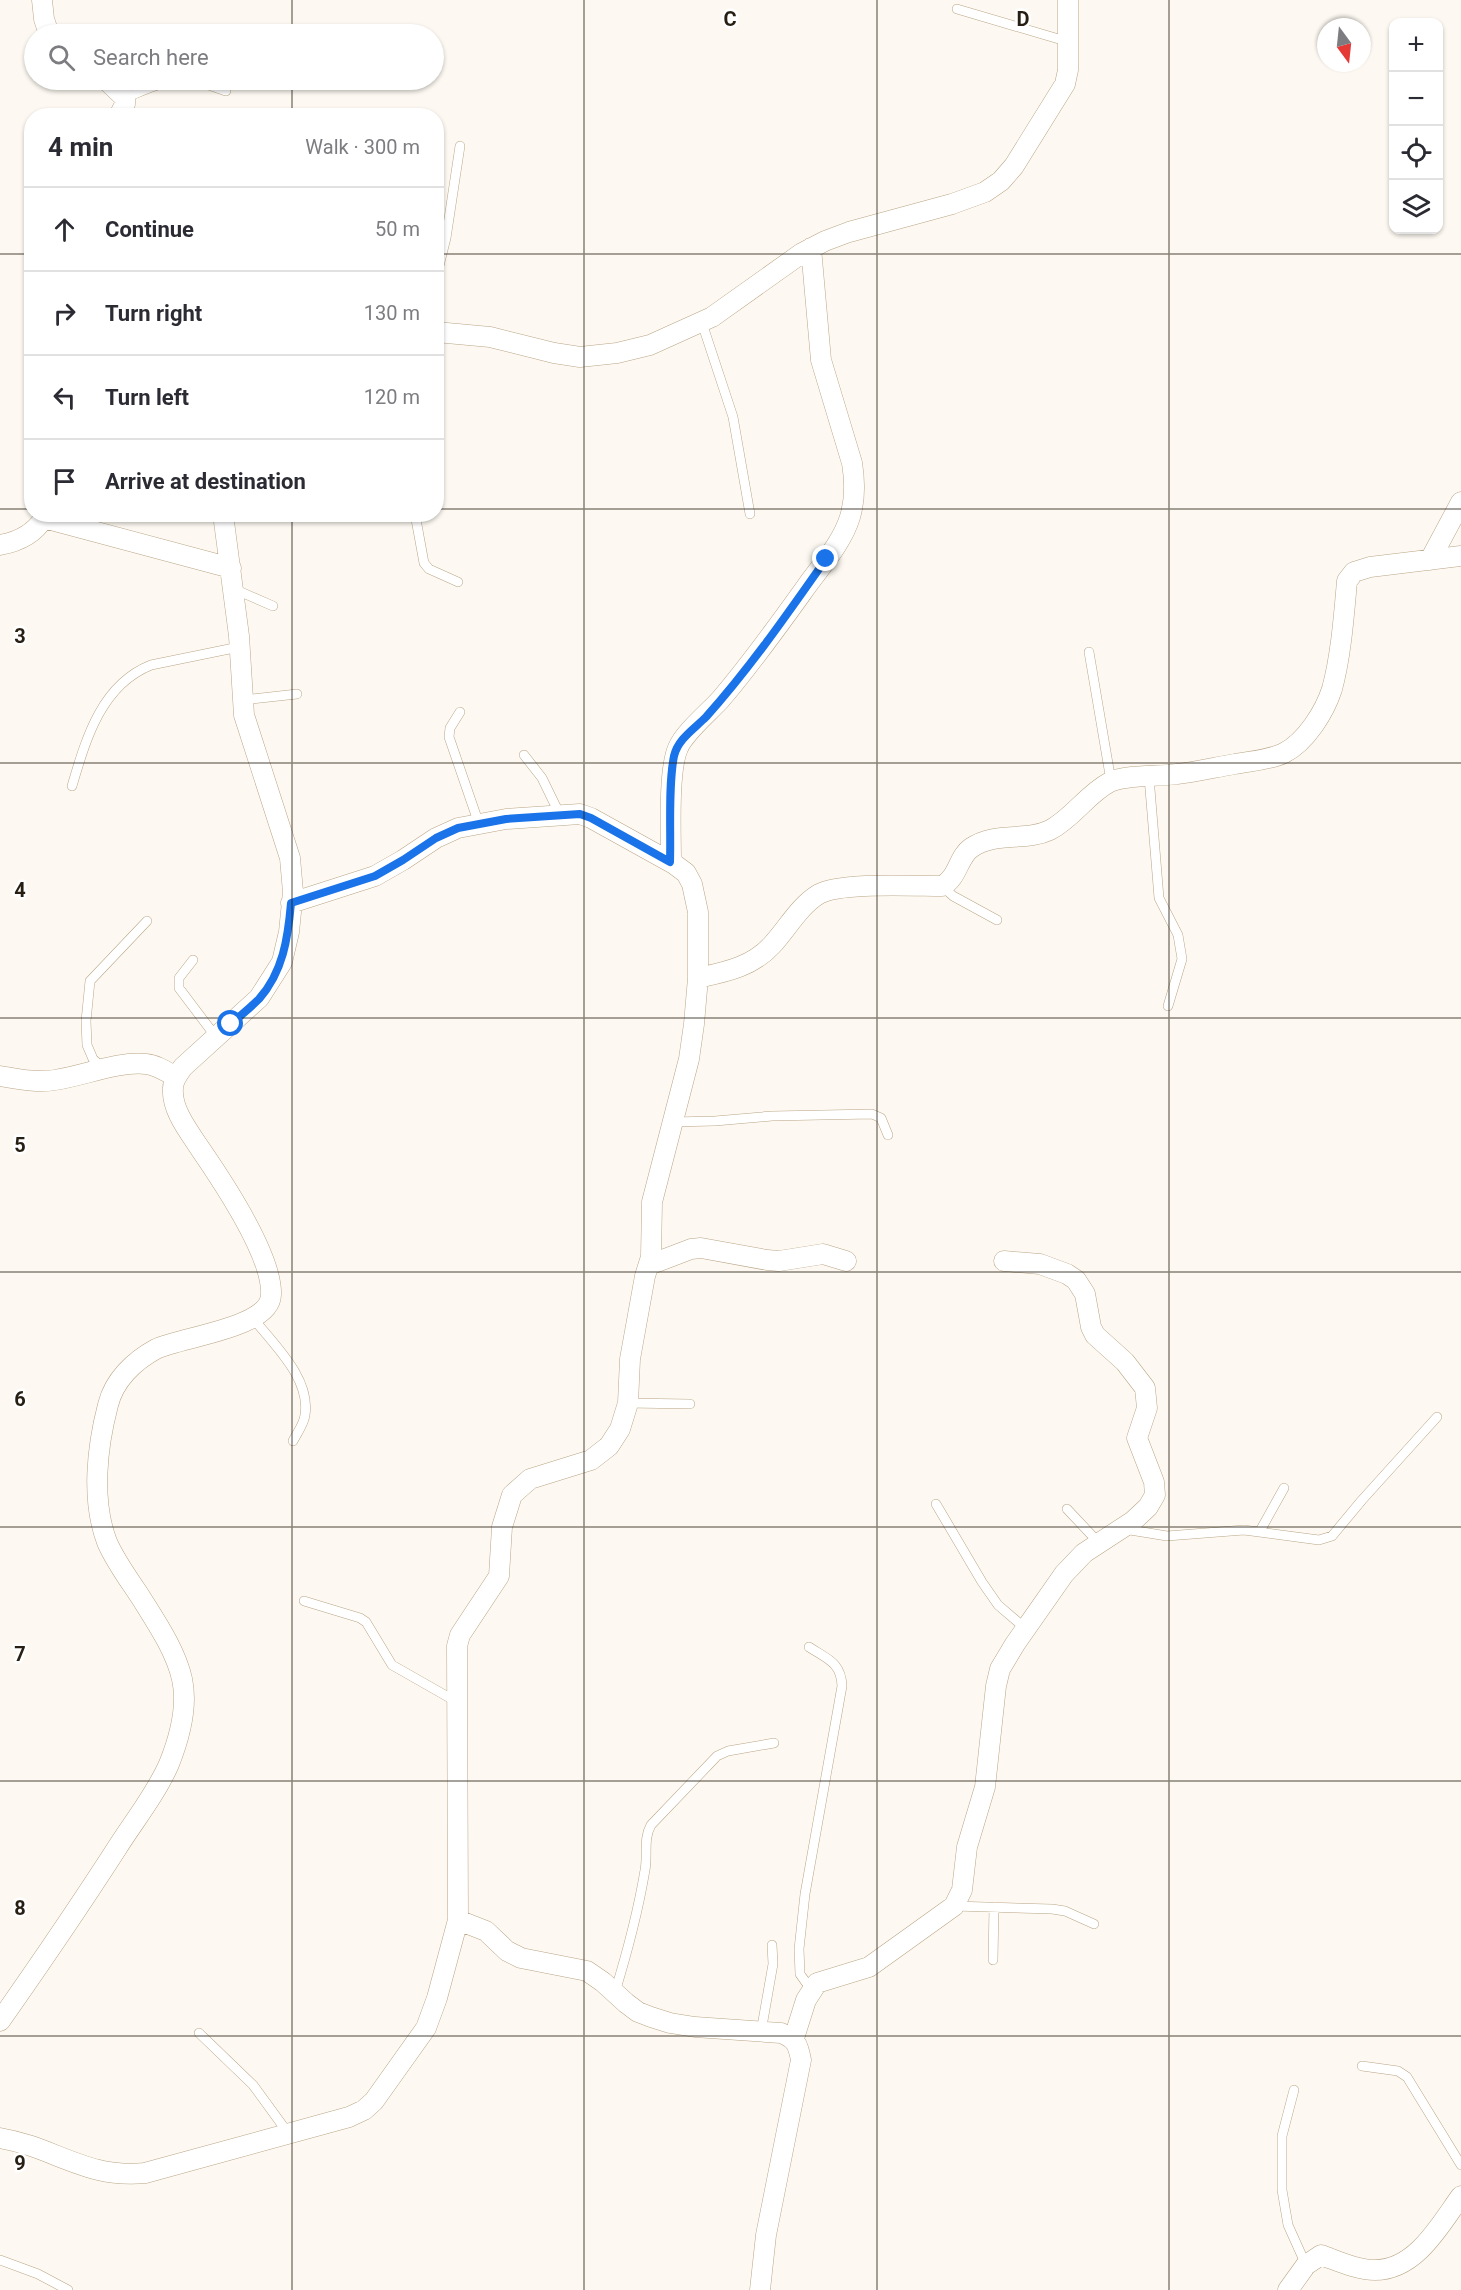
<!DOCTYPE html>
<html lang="en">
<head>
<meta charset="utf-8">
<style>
	:root { --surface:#fff; --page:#f2f2f3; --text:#2b2b33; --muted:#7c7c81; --line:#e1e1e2 }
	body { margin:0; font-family:Roboto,sans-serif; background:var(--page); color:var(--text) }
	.controls { position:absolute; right:18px; top:18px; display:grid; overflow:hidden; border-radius:12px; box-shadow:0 2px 4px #0004 }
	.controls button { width:54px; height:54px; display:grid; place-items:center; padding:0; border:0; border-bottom:2px solid var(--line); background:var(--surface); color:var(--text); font:30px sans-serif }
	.compass { position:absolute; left:1317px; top:18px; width:54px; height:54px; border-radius:50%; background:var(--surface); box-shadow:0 2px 4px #0004; rotate:165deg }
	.stop { position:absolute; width:18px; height:18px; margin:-14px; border:4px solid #1a73e8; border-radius:50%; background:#fff }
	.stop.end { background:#1a73e8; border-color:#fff; box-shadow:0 2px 6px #0008 }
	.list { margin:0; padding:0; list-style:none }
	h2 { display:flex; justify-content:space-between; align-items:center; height:78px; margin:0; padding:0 24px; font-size:26px }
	h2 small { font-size:20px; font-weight:400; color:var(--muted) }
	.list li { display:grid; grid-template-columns:39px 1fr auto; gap:18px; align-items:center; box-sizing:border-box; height:84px; padding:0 24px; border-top:2px solid var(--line) }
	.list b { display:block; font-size:22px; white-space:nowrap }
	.list em { font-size:20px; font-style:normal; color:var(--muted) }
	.icon { flex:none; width:33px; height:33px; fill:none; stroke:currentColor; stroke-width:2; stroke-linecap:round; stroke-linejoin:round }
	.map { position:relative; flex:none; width:1461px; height:2290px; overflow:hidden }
	.search { position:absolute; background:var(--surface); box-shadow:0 2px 4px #0004; left:24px; top:24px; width:420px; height:66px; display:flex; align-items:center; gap:15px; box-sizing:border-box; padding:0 21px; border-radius:33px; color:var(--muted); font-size:22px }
	.panel { position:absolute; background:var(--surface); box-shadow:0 2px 4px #0004; left:24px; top:108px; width:420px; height:414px; border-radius:24px }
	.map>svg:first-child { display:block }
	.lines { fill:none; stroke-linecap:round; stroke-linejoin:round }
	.lane-casing { stroke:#baa586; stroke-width:10 }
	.street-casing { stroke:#baa586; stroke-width:21 }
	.lane { stroke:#fff; stroke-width:9 }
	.street { stroke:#fff; stroke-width:20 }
	.route { stroke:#1a73e8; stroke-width:8 }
	.grid { fill:none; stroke:#271f13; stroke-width:1.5; stroke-opacity:0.55 }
	.grid-label { font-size:20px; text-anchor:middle; font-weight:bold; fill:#271f13; stroke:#fff; stroke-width:5; stroke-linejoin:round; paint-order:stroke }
</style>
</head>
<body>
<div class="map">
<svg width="1461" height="2290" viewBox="0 0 1461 2290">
	<rect width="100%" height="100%" fill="#fdf9f2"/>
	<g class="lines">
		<!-- lane casing -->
		<g class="lane-casing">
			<path id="lane" d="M957,9l112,33
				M125,98c20,-8 47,-22 69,-17 11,2 22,7 32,10
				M436,278l10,-40 14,-92
				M702,323l31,94 17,97
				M415,514l9,49 5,6 29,13
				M234,589l39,17
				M1089,652l22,129
				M243,700l54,-6
				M460,712l-10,16 -1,9 30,87
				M524,755l18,23 18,37
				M1149,777l10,121 19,37 4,24 -14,47
				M72,786c14,-47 29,-101 79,-121l88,-18
				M942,886l11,10 44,24
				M193,960l-14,18v10l37,49
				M103,1068l-10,-9 -6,-14 -1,-24 4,-40 57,-60
				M673,1122l42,-1 57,-5 100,-2 9,4 7,17
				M253,1318c20,26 58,60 52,97 -1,9 -8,18 -12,26
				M628,1403l62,1
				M936,1504l46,78 16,23 28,24
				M1067,1509l32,34
				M1124,1529l43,7 77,-6 75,10 13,-4 30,-36 75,-83
				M1260,1531l24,-43
				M304,1601l56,17 6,4 26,43 65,37
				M809,1647c18,12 32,15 33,39l-37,208 -6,55 1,25 12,17
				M954,1906l98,3 13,2 29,13
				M993,1960l1,-53
				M615,1992c12,-39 23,-80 30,-122 3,-15 -2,-31 6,-45l66,-69 11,-5 46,-8
				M761,2032l12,-68 -1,-19
				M199,2033l54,52 35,48
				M1362,2066l36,5 9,6 54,88
				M1294,2090l-12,46v54l6,35 18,40
				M0,2260l38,14 30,16"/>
		</g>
		<!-- street casing -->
		<g class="street-casing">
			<path id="street" d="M42,0l2,19 5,15
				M106,80l19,18v6l-6,12
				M436,332l54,5 64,16 26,4 37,-4 33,-8 62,-28 90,-64 23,-12 24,-9 103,-28 33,-12 16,-11 13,-15 51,-82 3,-14v-70
				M0,545c17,-3 34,-11 44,-27l187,50
				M1430,560l31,-58
				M671,862c0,-27 -3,-92 7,-114 6,-15 30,-35 42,-48 31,-36 58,-74 86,-113 15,-21 36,-44 44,-70 5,-17 5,-36 2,-54l-31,-103 -10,-112
				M698,978c27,-6 54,-11 74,-33 15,-16 27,-39 47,-51 21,-12 95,-8 123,-8 16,-8 16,-29 29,-38 25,-17 54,-6 79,-18 23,-12 37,-36 60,-48 17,-8 48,-5 67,-8 20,-2 39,-7 58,-10 16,-3 35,-4 49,-11 22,-11 41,-42 48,-64 9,-33 12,-74 15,-108l7,-9 16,-5 91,-11
				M0,1076c18,3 36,7 55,4 28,-4 63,-19 91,-16 11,1 21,8 30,13
				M649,1265l42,-16 10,-1 66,12 12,1 44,-7 23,7
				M458,1920l28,11 21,20 14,7 66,13 16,11 23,21 12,9 13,5 19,6 25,4 86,6c15,6 17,11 20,27l-35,175 -6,55
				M0,2021c40,-57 79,-114 117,-173 17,-27 39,-54 52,-84 10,-25 19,-58 13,-85 -6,-27 -24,-54 -39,-78 -12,-19 -27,-38 -36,-59 -16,-42 -10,-95 1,-137 6,-25 26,-44 48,-56 25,-12 114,-21 115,-54 2,-38 -48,-113 -70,-145 -11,-17 -30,-40 -28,-62 0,-8 5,-14 10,-21l76,-69 23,-36 7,-30 4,-40 -3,-34 -46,-143 -5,-79 -16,-122
				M794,2038l12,-38 11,-17 52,-16 85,-61 8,-16 5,-43 18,-60 11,-101 4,-17 15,-25 49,-70 20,-21 49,-32 15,-14 7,-12 -1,-13 -17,-44 10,-30 -2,-20 -20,-26 -30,-27 -4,-8 -6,-33 -9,-14 -9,-6 -27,-10 -36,-3
				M0,2138c54,9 86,41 145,35l204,-56 15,-7 10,-9 52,-73 11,-30 21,-78 -1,-274 3,-11 39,-59 3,-49 10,-32 18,-16 61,-19 18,-14 11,-17 8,-26 2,-44 15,-83 6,-19 1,-55 37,-143 5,-35 4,-46v-66l-6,-28 -6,-11 -12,-9 -83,-46 -11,-4 -74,5 -48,9 -22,10 -33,22 -28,16 -84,27
				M1288,2290l18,-25 15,-10c17,6 36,15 54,15 41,0 65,-45 86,-74"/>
		</g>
		<!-- lane -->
		<use href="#lane" class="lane"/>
		<!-- street -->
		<use href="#street" class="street"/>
	</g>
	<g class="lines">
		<!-- route -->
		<path class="route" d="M231,1024c9,-8 19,-16 28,-25 24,-27 29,-61 32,-96l84,-27 28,-16 33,-22 22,-10 48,-9 74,-5 11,4 79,44c1,-32 -2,-76 4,-106 4,-17 20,-27 32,-39 44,-49 82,-104 120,-158"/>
	</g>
	<!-- grid -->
	<path class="grid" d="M292,0v34M584,0v2290M877,0v2290M1169,0v2290M292,80v36M0,254h32M436,254h1025M0,509h32M436,509h1025M292,514v1776M0,763h1461M0,1018h1461M0,1272h1461M0,1527h1461M0,1781h1461M0,2036h1461"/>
	<g class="grid-label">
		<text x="730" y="26">C</text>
		<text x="1023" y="26">D</text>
		<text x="20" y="643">3</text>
		<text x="20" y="897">4</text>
		<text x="20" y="1152">5</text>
		<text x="20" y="1406">6</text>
		<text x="20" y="1661">7</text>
		<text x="20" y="1915">8</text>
		<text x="20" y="2170">9</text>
	</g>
</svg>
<div class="controls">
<button>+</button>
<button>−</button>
<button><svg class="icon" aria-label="locate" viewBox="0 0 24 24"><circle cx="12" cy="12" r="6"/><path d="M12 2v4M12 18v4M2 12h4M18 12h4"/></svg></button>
<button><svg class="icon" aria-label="layers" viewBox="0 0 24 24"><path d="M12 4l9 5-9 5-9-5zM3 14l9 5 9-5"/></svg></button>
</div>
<svg class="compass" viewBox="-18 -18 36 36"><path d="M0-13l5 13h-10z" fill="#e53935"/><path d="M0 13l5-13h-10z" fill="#7c7c81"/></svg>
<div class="stop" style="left:231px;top:1024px"></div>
<div class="stop end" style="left:826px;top:559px"></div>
<div class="search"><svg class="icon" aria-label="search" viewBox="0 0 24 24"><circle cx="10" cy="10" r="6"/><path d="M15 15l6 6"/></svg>Search here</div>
<section class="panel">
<h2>4 min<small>Walk · 300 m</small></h2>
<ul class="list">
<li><svg class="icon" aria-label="ahead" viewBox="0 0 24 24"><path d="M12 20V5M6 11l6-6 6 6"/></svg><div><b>Continue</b></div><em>50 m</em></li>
<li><svg class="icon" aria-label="right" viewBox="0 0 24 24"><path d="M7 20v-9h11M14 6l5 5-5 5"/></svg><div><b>Turn right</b></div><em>130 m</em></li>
<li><svg class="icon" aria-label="left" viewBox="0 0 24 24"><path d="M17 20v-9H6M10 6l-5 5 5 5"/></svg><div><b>Turn left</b></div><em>120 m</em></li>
<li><svg class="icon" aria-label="arrive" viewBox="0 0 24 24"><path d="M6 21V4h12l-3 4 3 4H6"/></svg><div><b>Arrive at destination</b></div></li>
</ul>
</section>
</div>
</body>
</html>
